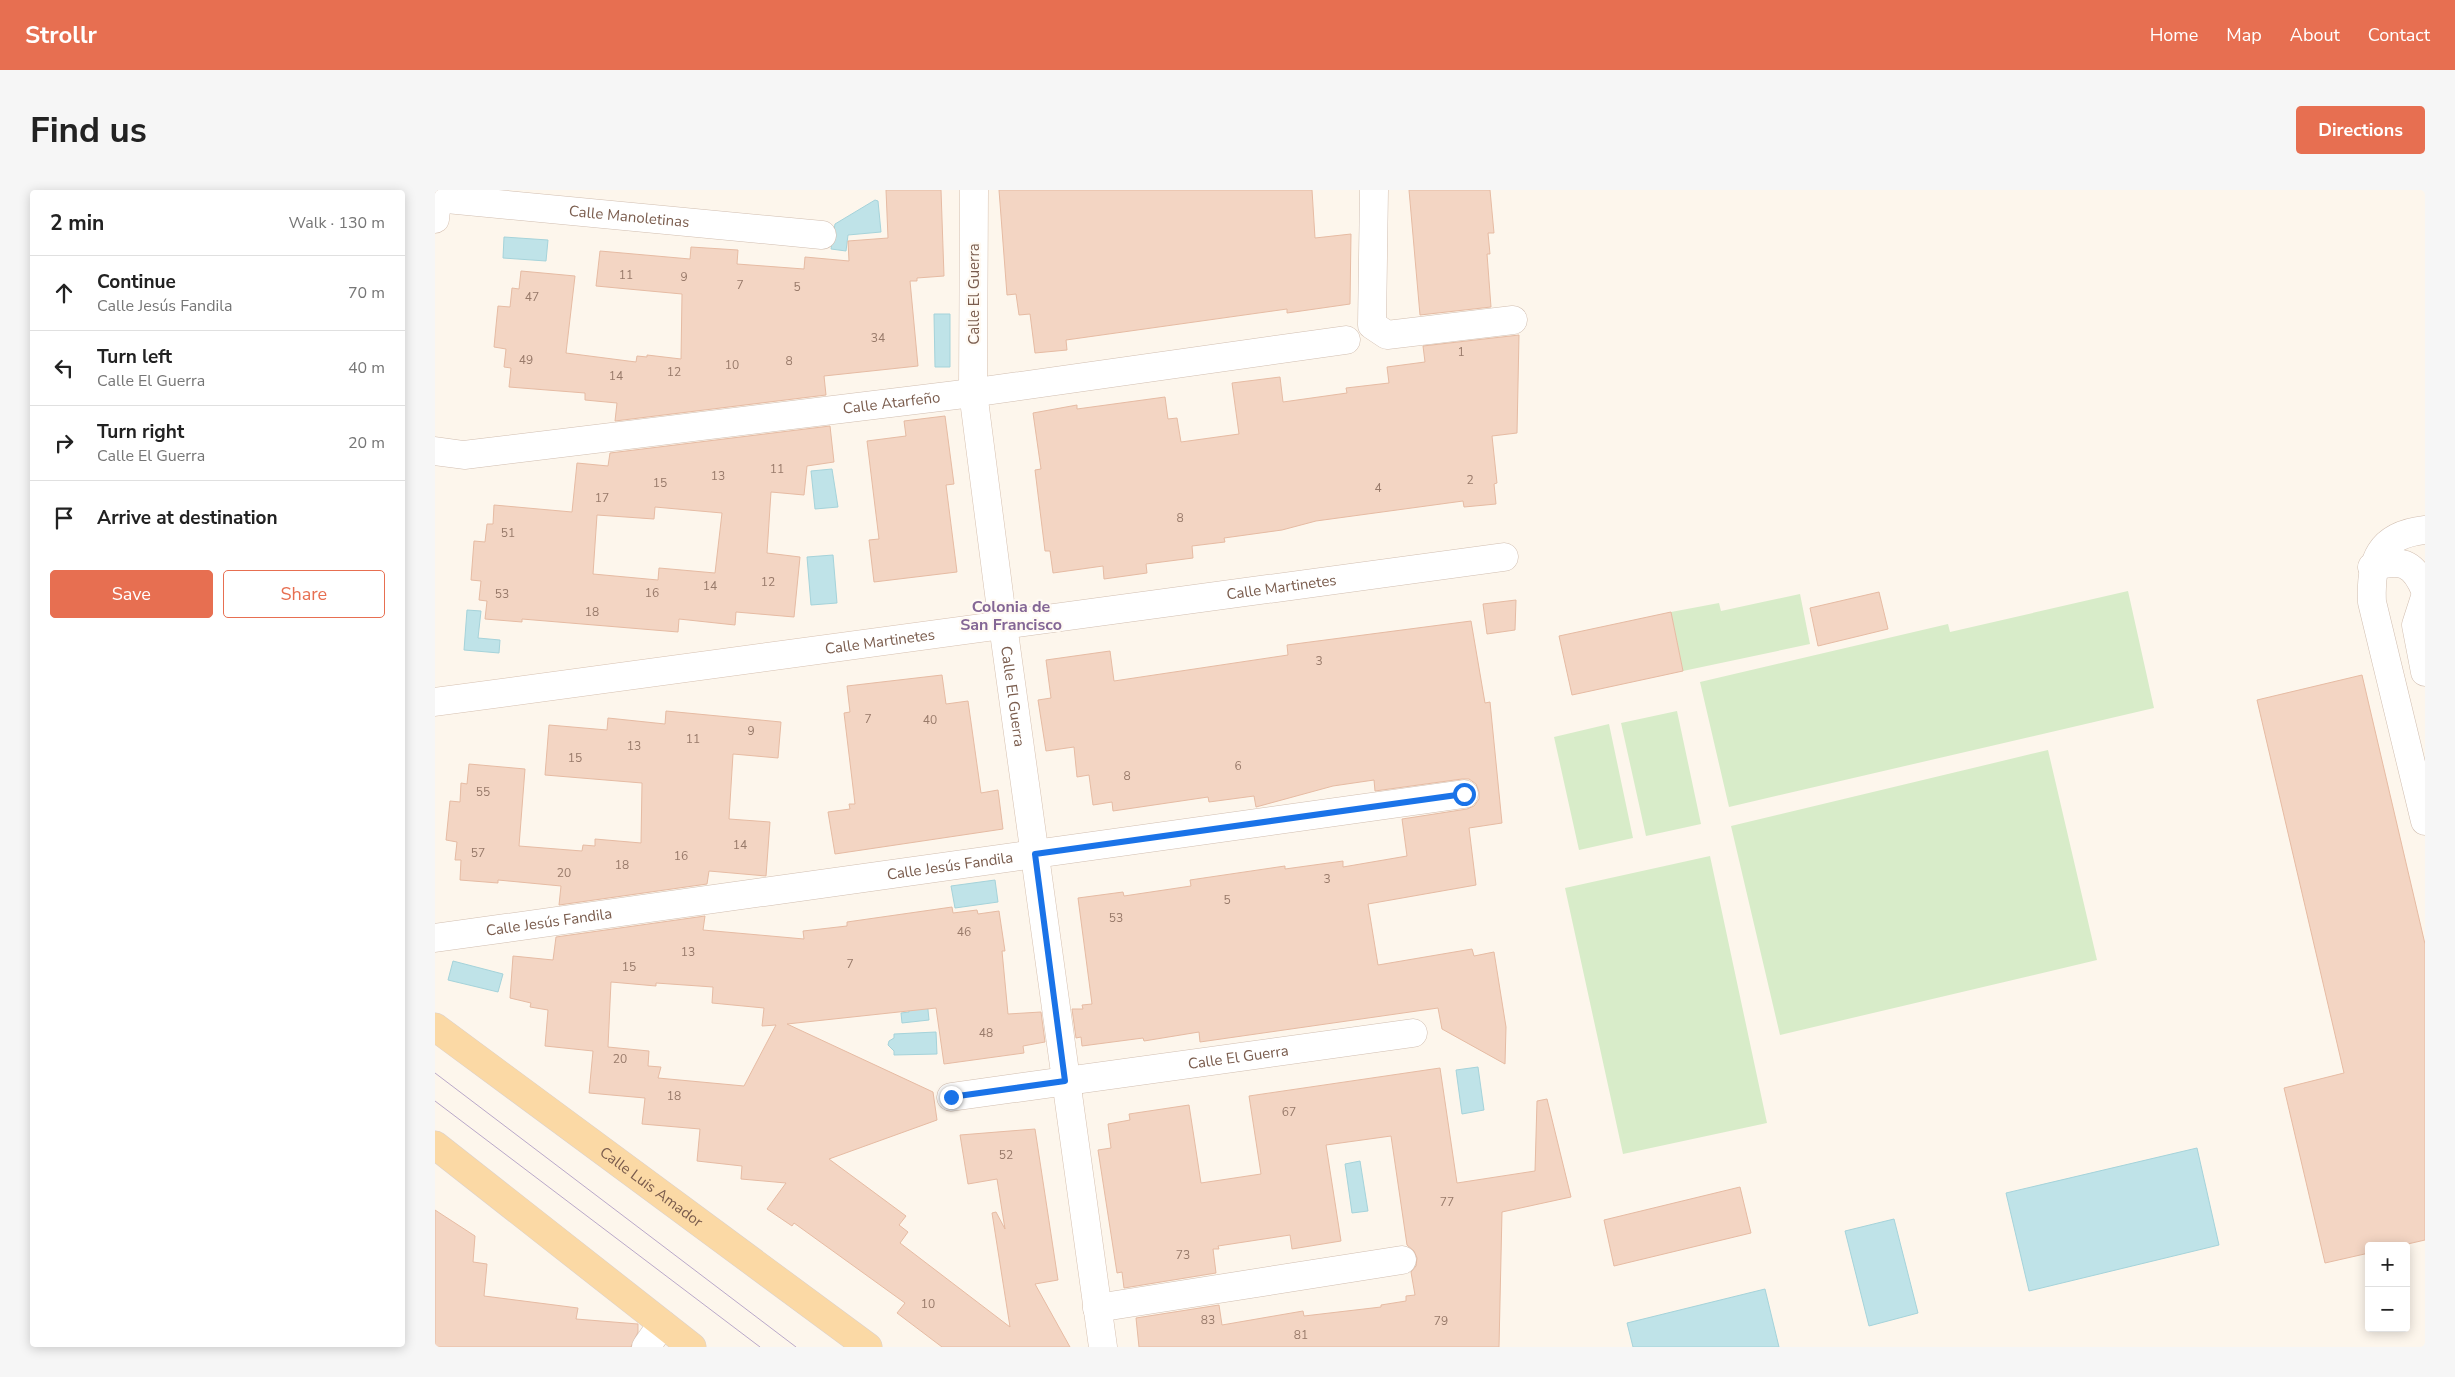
<!DOCTYPE html>
<html lang="en">
<head>
<meta charset="utf-8">
<style>
	:root { --surface:#fff; --page:#f6f6f6; --text:#222; --muted:#767676; --line:#e0e0e0; --accent:#e76f51 }
	body { margin:0; font-family:"Nunito Sans",sans-serif; background:var(--page); color:var(--text) }
	.controls { position:absolute; right:15px; bottom:15px; display:grid; overflow:hidden; border-radius:5px; box-shadow:0 2px 12px #0003 }
	.controls button { width:45px; height:45px; display:grid; place-items:center; padding:0; border:0; border-bottom:1px solid var(--line); background:var(--surface); color:var(--text); font:25px sans-serif }
	.stop { position:absolute; width:15px; height:15px; margin:-11px; border:4px solid #1a73e8; border-radius:50%; background:#fff }
	.stop.end { background:#1a73e8; border-color:#fff; box-shadow:0 1px 5px #0008 }
	.list { margin:0; padding:0; list-style:none }
	h2 { display:flex; justify-content:space-between; align-items:center; height:65px; margin:0; padding:0 20px; font-size:21px }
	h2 small { font-size:16px; font-weight:400; color:var(--muted) }
	.list li { display:grid; grid-template-columns:32px 1fr auto; gap:15px; align-items:center; box-sizing:border-box; height:75px; padding:0 20px; border-top:1px solid var(--line) }
	.list b { display:block; font-size:19px; white-space:nowrap }
	.list p { margin:0; font-size:16px; white-space:nowrap; color:var(--muted) }
	.list em { font-size:16px; font-style:normal; color:var(--muted) }
	.actions { display:flex; gap:10px; padding:15px 20px }
	.actions a { flex:1; padding:11px 0; border:1px solid var(--accent); border-radius:5px; text-align:center; font-size:18px; color:var(--accent) }
	.actions .main { background:var(--accent); color:#fff }
	.icon { flex:none; width:28px; height:28px; fill:none; stroke:currentColor; stroke-width:2; stroke-linecap:round; stroke-linejoin:round }
	.map { position:relative; flex:none; width:1990px; height:1157px; overflow:hidden; border-radius:5px }
	header { display:flex; align-items:center; gap:30px; box-sizing:border-box; height:70px; padding:0 25px; background:var(--accent); color:#fff }
	header strong { font-size:24px }
	nav { display:flex; gap:28px; margin-inline-start:auto; font-size:18px }
	.intro { display:flex; align-items:center; justify-content:space-between; box-sizing:border-box; height:120px; padding:0 30px }
	h1 { margin:0; font-size:35px }
	.button { padding:12px 22px; border-radius:5px; background:var(--accent); color:#fff; font-size:18px; font-weight:700 }
	main { display:flex; gap:30px; padding:0 30px }
	aside { flex:1; background:var(--surface); border-radius:5px; box-shadow:0 2px 12px #0003 }
	.map>svg:first-child { display:block }
	.green { fill:#d8ecc9 }
	.water { fill:#bfe3e8; stroke:#a5d3da }
	.building { fill:#f3d5c3; stroke:#e6bba3; fill-rule:evenodd }
	.lines { fill:none; stroke-linecap:round; stroke-linejoin:round }
	.street-casing { stroke:#d1beb0; stroke-width:29 }
	.secondary-casing { stroke:#d6c0b0; stroke-width:29 }
	.primary-casing { stroke:#dad1cd; stroke-width:29 }
	.street { stroke:#fff; stroke-width:28 }
	.secondary { stroke:#fff; stroke-width:28 }
	.primary { stroke:#fbd9a5; stroke-width:28 }
	.tram { stroke:#b9a8c9; stroke-width:1 }
	.route { stroke:#1a73e8; stroke-width:6 }
	.labels { text-anchor:middle; dominant-baseline:central; stroke-width:4.5; stroke-linejoin:round; paint-order:stroke }
	.number-label { font-size:12px; fill:#987a6a }
	.street-label { font-size:15px; fill:#7a5c4d; stroke:#fffaf3 }
	.neighbourhood-label { font-size:16px; font-weight:bold; fill:#846695; stroke:#fffaf3 }
</style>
</head>
<body>
<header>
<strong>Strollr</strong>
<nav><a>Home</a><a>Map</a><a>About</a><a>Contact</a></nav>
</header>
<div class="intro"><h1>Find us</h1><a class="button">Directions</a></div>
<main>
<aside>
<h2>2 min<small>Walk · 130 m</small></h2>
<ul class="list">
<li><svg class="icon" aria-label="ahead" viewBox="0 0 24 24"><path d="M12 20V5M6 11l6-6 6 6"/></svg><div><b>Continue</b><p>Calle Jesús Fandila</p></div><em>70 m</em></li>
<li><svg class="icon" aria-label="left" viewBox="0 0 24 24"><path d="M17 20v-9H6M10 6l-5 5 5 5"/></svg><div><b>Turn left</b><p>Calle El Guerra</p></div><em>40 m</em></li>
<li><svg class="icon" aria-label="right" viewBox="0 0 24 24"><path d="M7 20v-9h11M14 6l5 5-5 5"/></svg><div><b>Turn right</b><p>Calle El Guerra</p></div><em>20 m</em></li>
<li><svg class="icon" aria-label="arrive" viewBox="0 0 24 24"><path d="M6 21V4h12l-3 4 3 4H6"/></svg><div><b>Arrive at destination</b></div></li>
</ul>
<div class="actions"><a class="main">Save</a><a>Share</a></div>
</aside>
<div class="map">
<svg width="1990" height="1157" viewBox="0 0 1990 1157">
	<rect width="100%" height="100%" fill="#fdf6ec"/>
	<!-- green -->
	<path class="green" d="M1693,401l26,117 -425,99 -29,-125 248,-58 2,8z
		M1365,404l10,50 -127,27 -12,-59 48,-9 2,8z
		M1242,521l24,113 -55,12 -25,-113z
		M1174,534l24,114 -54,12 -25,-113z
		M1613,560l49,210 -317,75 -49,-209z
		M1275,666l57,267 -144,31 -58,-266z"/>
	<!-- water -->
	<path class="water" d="M440,10l3,1 3,31 -33,3 -2,16 -15,-2 4,-25z
		M69,47l44,3 -2,21 -43,-3z
		M499,124h16v53h-15z
		M397,279l6,38 -23,2 -4,-38z
		M398,365l4,48 -26,2 -4,-48z
		M32,420l14,1 -3,27 22,2 -1,13 -35,-3z
		M560,690l3,22 -43,6 -4,-22z
		M18,771l50,13 -5,18 -50,-12z
		M490,790l4,40 -27,3 -1,-10 8,-1 -3,-30z
		M501,842l1,22 -43,1v-4l-6,-6 1,-4 5,-3v-4z
		M1043,877l6,43 -22,4 -6,-44z
		M1762,958l22,97 -190,46 -23,-98z
		M925,971l8,50 -16,2 -7,-49z
		M1459,1029l24,94 -49,13 -24,-95z
		M1330,1099l14,58h-146l-6,-24z"/>
	<!-- building -->
	<path class="building" d="M451,0h55l3,86 -27,2v3h-7l8,85 -94,10 2,19 -211,26 2,-18 -32,-3v-7l-76,-6 2,-19 -7,-1 2,-18 -12,-2 2,-21 2,-20 12,1 2,-19 7,1 2,-18 54,5 -9,77 70,9 1,-6 10,1v-2l34,4 1,-65 -86,-8 4,-35 90,8 1,-12 47,3 -1,14 67,5 1,-12 44,4 -1,-20 40,-3z
		M564,0h313l3,48 36,-4 -1,70 -63,9v-4l-221,31 1,10 -32,3 -5,-39 -11,1 -3,-21 -9,1z
		M974,0h81l4,43h-6l2,21h-3l4,53 -71,8z
		M1084,145l-2,98 -25,3 5,47 -3,1 2,20 -32,3 -1,-6 -147,20 -34,9 -58,8 1,4 -33,4 1,12 -47,6 1,9 -43,6 -1,-13 -50,7 -3,-22h-5l-10,-81 6,-1 -8,-56 44,-8v4l88,-12 3,22 9,-1 4,24 58,-8 -7,-51 48,-6 3,25 64,-9 -1,-5 43,-5 -2,-16 38,-5 -2,-16z
		M510,226l9,68 -8,1 11,87 -83,10 -5,-42 10,-1 -12,-98 39,-5 -2,-15z
		M395,236l4,36 -27,4 -3,29 -33,-3 -4,61 33,4 -6,60 -58,-5 -1,13 -56,-6 -1,13 -156,-13v3l-37,-3 2,-18 -8,-1 2,-19 -10,-1 3,-39 11,1 2,-18h6l1,-19 78,7 5,-49 31,3 2,-13zM220,317l67,6 -7,60 -56,-5 -1,12 -65,-6 4,-59 57,4z
		M1444,402l9,37 -70,17 -8,-38z
		M1081,410l-1,30 -28,4 -4,-30z
		M1236,422l12,59 -111,24 -13,-59z
		M1036,431l14,82 5,-1 12,121 -33,5 7,57 -108,19 10,61 94,-16 2,7 20,-4 12,75 -1,37 -63,-35 -4,-21 -238,34 -1,-10 -55,9 -1,-3 -61,8 -1,-9 -5,1 -4,-29h11l-1,-4 10,-1 -14,-106 45,-6 1,4 67,-10 -1,-6 95,-14v3l58,-8v6l64,-11 -5,-37 65,-10 7,-3 5,-7v-7l-3,-8 -7,-5h-7l-87,12 -1,-11 -41,6 -77,21 -2,-11 -45,6 -1,-5 -95,14 -1,-9 -19,3 -4,-30 -12,2 -3,-30 -28,4 -8,-51 13,-2 -5,-38 64,-9 4,30 174,-26 -1,-10z
		M507,485l4,29 22,-3 13,92 17,-3 5,39 -168,25 -7,-42 22,-3 -1,-5h6l-11,-91 6,-1 -3,-26z
		M1927,485l63,269v296l-26,6h-30v7l-44,10 -41,-175 60,-15 -87,-373z
		M231,521l115,11 -3,36 -45,-4 -4,65 41,3 -4,54 -57,-5 -2,13 -148,21 2,-19 -63,-6v3l-38,-3 1,-20h-6l2,-18 -11,-2 4,-39 10,1 1,-19 6,1 2,-20 56,5 -6,77 63,5 1,-6 12,1v-7l46,4 1,-60 -97,-8 4,-50 58,5 1,-12 57,6z
		M517,717l1,6 24,-3 1,4 21,-3 6,40h-3l6,63 33,-2 4,30 -22,4 1,7 -80,11 -8,-56 -149,16 146,68 4,28 -108,39 77,57 -7,9 9,7 -8,11 110,84 -18,-114 4,-1 9,17 -8,-50 -29,5 -8,-49 75,-6 23,151 -23,4 35,63h-128l-45,-34 8,-10 -111,-80 -2,3 -25,-17 19,-26 -45,-4 1,-13 -45,-5 3,-32 -58,-5 3,-26 -56,-5 4,-42 -48,-5 3,-36 -18,-3 1,-4 -21,-5 3,-42 40,4 3,-23 149,-21 -2,14 101,9 -1,-8 44,-5v-4zM176,792l45,4v-3l57,4 -1,16 52,5 -2,18 14,-1 -32,61 -86,-8 3,-11 -13,-1 1,-15 -41,-4z
		M1005,878l17,115 78,-12 2,-70 10,-2 24,98 -69,15 -3,135h-360l-3,-29 83,-13 3,20 81,-14 1,5 77,-9v-2l25,-4v-5l9,-1 -4,-23 5,-6 1,-8 -3,-7 -7,-6 -16,-109 -65,9 15,96 -49,8 -2,-14 -72,11 1,3h-6l3,24 -92,15 -2,-16 -5,1 -19,-123 13,-2 -3,-24 22,-4 -1,-6 60,-9 12,78 60,-9 -12,-78z
		M1305,997l11,46 -137,33 -10,-46z
		M0,1020l40,26 -2,26 14,2 -3,32 94,12 -2,11 62,5v8l-7,15h-196z"/>
	<g class="lines">
		<!-- street casing -->
		<g class="street-casing">
			<g id="street">
				<path d="M939,0l-2,135 15,10 126,-15"/>
				<path id="s1" d="M0,8l387,37"/>
				<path id="s2" d="M0,261l29,4 492,-60 390,-55"/>
				<path d="M1990,340c-46,5 -55,31 -53,72l53,219"/>
				<path d="M1937,377c28,-8 41,-6 53,23"/>
				<path d="M1990,407l-9,28 9,47"/>
				<path id="s3" d="M568,435l501,-68"/>
				<path id="s4" d="M0,748l1029,-144"/>
				<path id="s5" d="M516,907l462,-64"/>
				<path d="M662,1118l305,-48"/>
				<path d="M211,1157l16,-23"/>
			</g>
		</g>
		<!-- secondary casing -->
		<g class="secondary-casing">
			<g id="secondary">
				<path id="s6" d="M539,0l-1,202 30,233 100,722"/>
				<path d="M0,29l3,-29"/>
				<path id="s7" d="M0,512l568,-77"/>
			</g>
		</g>
		<!-- primary casing -->
		<g class="primary-casing">
			<g id="primary">
				<path id="s8" d="M0,837l433,320"/>
				<path d="M0,955l257,202"/>
			</g>
		</g>
		<!-- street -->
		<use href="#street" class="street"/>
		<!-- secondary -->
		<use href="#secondary" class="secondary"/>
		<!-- primary -->
		<use href="#primary" class="primary"/>
		<!-- tram -->
		<path class="tram" d="M0,883l361,274
			M0,911l325,246"/>
	</g>
	<g class="lines">
		<!-- route -->
		<path class="route" d="M516,907l114,-16 -30,-227 429,-60"/>
	</g>
	<g class="labels">
		<!-- number labels -->
		<g class="number-label">
			<text x="191" y="85">11</text>
			<text x="249" y="87">9</text>
			<text x="305" y="95">7</text>
			<text x="362" y="97">5</text>
			<text x="97" y="107">47</text>
			<text x="443" y="148">34</text>
			<text x="1026" y="162">1</text>
			<text x="91" y="170">49</text>
			<text x="354" y="171">8</text>
			<text x="297" y="175">10</text>
			<text x="239" y="182">12</text>
			<text x="181" y="186">14</text>
			<text x="342" y="279">11</text>
			<text x="283" y="286">13</text>
			<text x="1035" y="290">2</text>
			<text x="225" y="293">15</text>
			<text x="943" y="298">4</text>
			<text x="167" y="308">17</text>
			<text x="745" y="328">8</text>
			<text x="73" y="343">51</text>
			<text x="333" y="392">12</text>
			<text x="275" y="396">14</text>
			<text x="217" y="403">16</text>
			<text x="67" y="404">53</text>
			<text x="157" y="422">18</text>
			<text x="884" y="471">3</text>
			<text x="433" y="529">7</text>
			<text x="495" y="530">40</text>
			<text x="316" y="541">9</text>
			<text x="258" y="549">11</text>
			<text x="199" y="556">13</text>
			<text x="140" y="568">15</text>
			<text x="803" y="576">6</text>
			<text x="692" y="586">8</text>
			<text x="48" y="602">55</text>
			<text x="305" y="655">14</text>
			<text x="43" y="663">57</text>
			<text x="246" y="666">16</text>
			<text x="187" y="675">18</text>
			<text x="129" y="683">20</text>
			<text x="892" y="689">3</text>
			<text x="792" y="710">5</text>
			<text x="681" y="728">53</text>
			<text x="529" y="742">46</text>
			<text x="253" y="762">13</text>
			<text x="415" y="774">7</text>
			<text x="194" y="777">15</text>
			<text x="551" y="843">48</text>
			<text x="185" y="869">20</text>
			<text x="239" y="906">18</text>
			<text x="854" y="922">67</text>
			<text x="571" y="965">52</text>
			<text x="1012" y="1012">77</text>
			<text x="748" y="1065">73</text>
			<text x="493" y="1114">10</text>
			<text x="773" y="1130">83</text>
			<text x="1006" y="1131">79</text>
			<text x="866" y="1145">81</text>
		</g>
		<!-- street labels -->
		<g class="street-label">
			<text stroke="none"><textPath href="#s1" startOffset="195">Calle Manoletinas</textPath></text>
			<text transform="translate(539 104) rotate(-90)">Calle El Guerra</text>
			<text stroke="none"><textPath href="#s2" startOffset="460">Calle Atarfeño</textPath></text>
			<text stroke="none"><textPath href="#s3" startOffset="281">Calle Martinetes</textPath></text>
			<text stroke="none"><textPath href="#s7" startOffset="449">Calle Martinetes</textPath></text>
			<text stroke="none"><textPath href="#s6" startOffset="509">Calle El Guerra</textPath></text>
			<text stroke="none"><textPath href="#s4" startOffset="520">Calle Jesús Fandila</textPath></text>
			<text stroke="none"><textPath href="#s4" startOffset="115">Calle Jesús Fandila</textPath></text>
			<text stroke="none"><textPath href="#s5" startOffset="290">Calle El Guerra</textPath></text>
			<text stroke="none"><textPath href="#s8" startOffset="269">Calle Luis Amador</textPath></text>
		</g>
		<!-- neighbourhood labels -->
		<g class="neighbourhood-label">
			<text x="576" y="417">Colonia de<tspan x="576" dy="18">San Francisco</tspan></text>
		</g>
	</g>
</svg>
<div class="controls">
<button>+</button>
<button>−</button>
</div>
<div class="stop" style="left:1029px;top:604px"></div>
<div class="stop end" style="left:516px;top:907px"></div>
</div>
</main>
</body>
</html>
